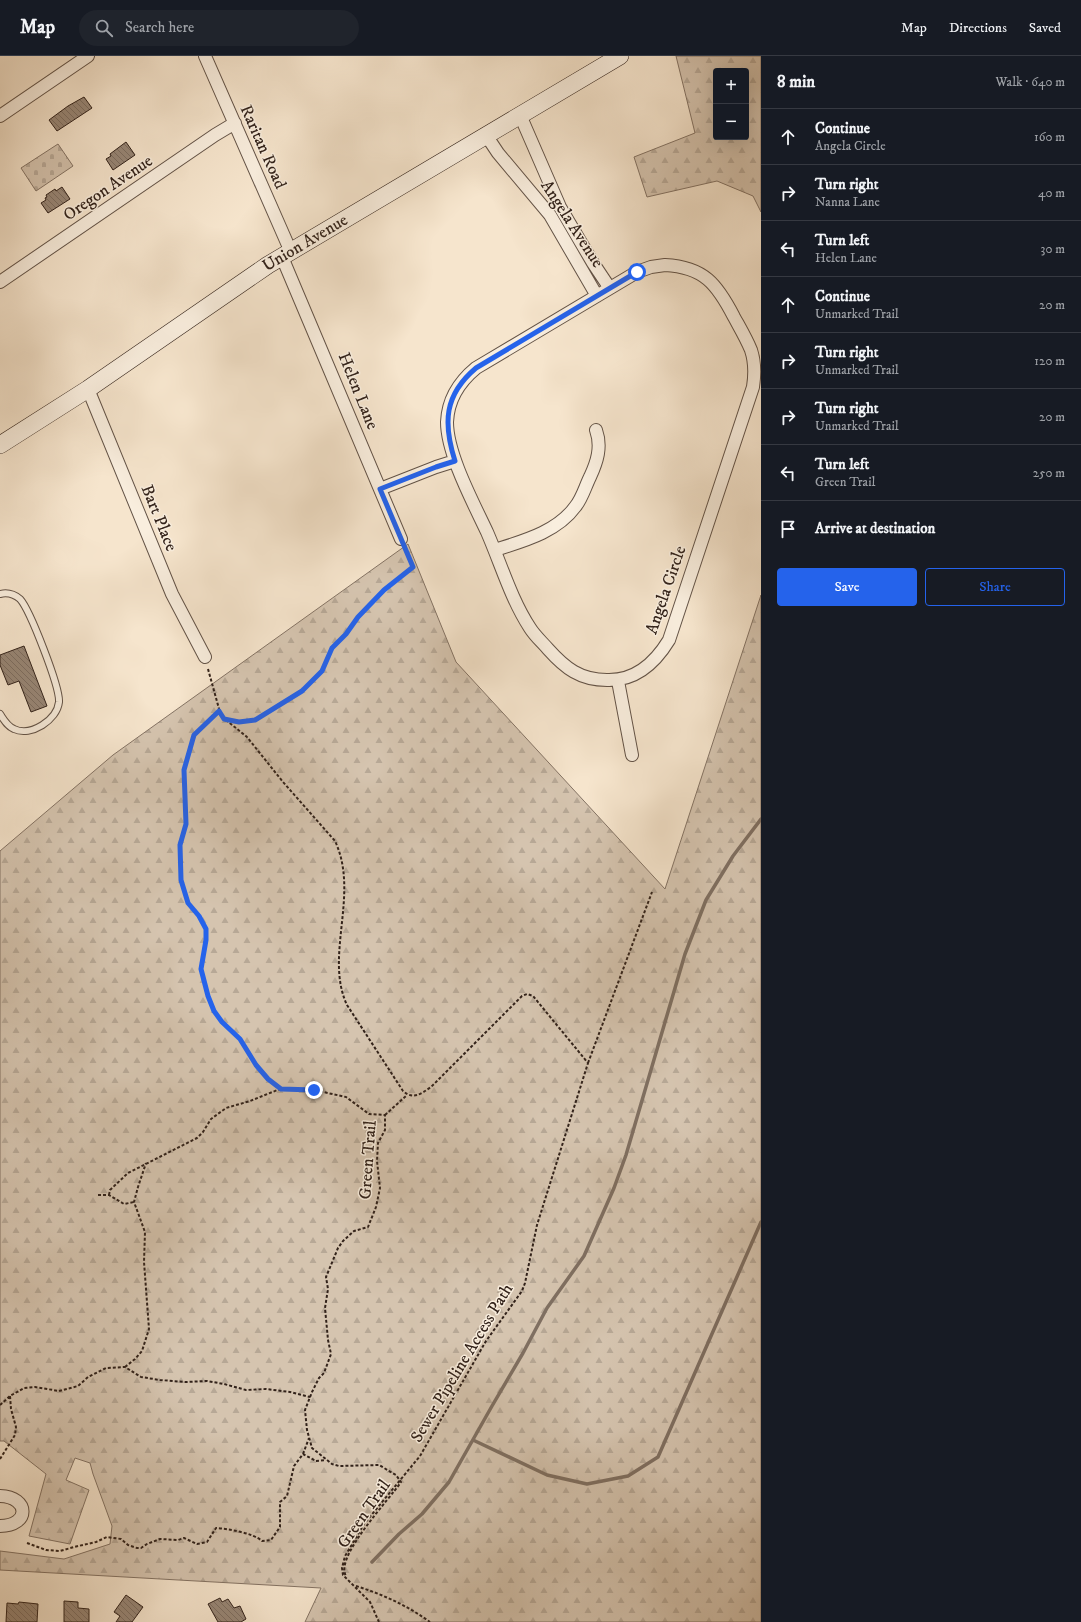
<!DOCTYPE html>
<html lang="en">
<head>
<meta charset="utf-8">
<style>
	:root { --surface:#171b24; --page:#20242c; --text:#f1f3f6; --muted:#9ea1a6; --line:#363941; --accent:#2563eb }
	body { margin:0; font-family:"IM FELL DW Pica",serif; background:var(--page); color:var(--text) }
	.controls { position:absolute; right:12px; top:12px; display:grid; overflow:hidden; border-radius:4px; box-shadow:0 4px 16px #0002 }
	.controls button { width:36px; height:36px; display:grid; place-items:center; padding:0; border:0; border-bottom:1px solid var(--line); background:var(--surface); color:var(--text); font:20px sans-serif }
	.stop { position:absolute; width:12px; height:12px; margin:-9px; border:3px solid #2563eb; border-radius:50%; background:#fff }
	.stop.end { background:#2563eb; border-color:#fff; box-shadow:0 1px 4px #0008 }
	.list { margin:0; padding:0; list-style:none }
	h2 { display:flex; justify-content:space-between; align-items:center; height:52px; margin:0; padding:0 16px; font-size:17px }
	h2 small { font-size:13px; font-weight:400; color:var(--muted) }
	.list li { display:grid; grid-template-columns:26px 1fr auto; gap:12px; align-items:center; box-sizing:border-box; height:56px; padding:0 16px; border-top:1px solid var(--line) }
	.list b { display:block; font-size:15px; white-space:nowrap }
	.list p { margin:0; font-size:13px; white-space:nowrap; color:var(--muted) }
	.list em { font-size:13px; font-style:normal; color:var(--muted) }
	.actions { display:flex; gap:8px; padding:12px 16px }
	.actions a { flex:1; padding:9px 0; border:1px solid var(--accent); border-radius:4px; text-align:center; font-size:14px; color:var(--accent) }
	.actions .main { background:var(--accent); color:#fff }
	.icon { flex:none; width:22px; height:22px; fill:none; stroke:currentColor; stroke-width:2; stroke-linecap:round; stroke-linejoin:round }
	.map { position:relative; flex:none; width:761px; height:1566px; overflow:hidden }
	header { display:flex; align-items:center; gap:24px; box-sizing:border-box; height:56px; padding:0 20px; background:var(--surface); border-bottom:1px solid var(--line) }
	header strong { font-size:19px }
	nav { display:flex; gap:22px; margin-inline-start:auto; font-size:14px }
	.search { width:280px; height:36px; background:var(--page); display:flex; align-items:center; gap:10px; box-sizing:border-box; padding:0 14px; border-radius:22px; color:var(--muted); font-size:15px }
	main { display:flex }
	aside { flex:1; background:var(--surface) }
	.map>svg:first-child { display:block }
	.forest { fill:url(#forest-firs); stroke:#847364; fill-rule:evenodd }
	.cemetery { fill:url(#cemetery-stones); stroke:#847364 }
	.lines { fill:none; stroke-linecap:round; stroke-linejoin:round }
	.stream { stroke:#7f6f61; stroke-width:3.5 }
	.building { fill:url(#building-back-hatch); stroke:#32221a }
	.lane-casing { stroke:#635347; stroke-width:8 }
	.street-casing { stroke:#635347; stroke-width:14 }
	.secondary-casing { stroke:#32221a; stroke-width:18 }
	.path { stroke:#32221a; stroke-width:2; stroke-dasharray:3 2; stroke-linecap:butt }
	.lane { stroke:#f9eede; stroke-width:6 }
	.street { stroke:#f9eede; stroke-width:12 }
	.secondary { stroke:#f9eede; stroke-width:17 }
	.route { stroke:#2563eb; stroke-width:5 }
	.labels { text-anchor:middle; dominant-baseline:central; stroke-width:3; stroke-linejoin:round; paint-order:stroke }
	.street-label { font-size:17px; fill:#32221a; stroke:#f9eede }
</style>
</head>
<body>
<header>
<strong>Map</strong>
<div class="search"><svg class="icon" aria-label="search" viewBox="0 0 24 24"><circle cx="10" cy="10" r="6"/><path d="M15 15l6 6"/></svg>Search here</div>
<nav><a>Map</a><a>Directions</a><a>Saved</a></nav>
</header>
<main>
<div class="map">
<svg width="761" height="1566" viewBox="0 0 761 1566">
	<defs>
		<pattern id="forest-firs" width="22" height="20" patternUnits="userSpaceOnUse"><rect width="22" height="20" fill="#d5c4af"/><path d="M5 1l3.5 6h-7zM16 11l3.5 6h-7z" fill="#b7a896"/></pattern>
		<pattern id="cemetery-stones" width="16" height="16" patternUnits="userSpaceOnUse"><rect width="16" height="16" fill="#d5c4af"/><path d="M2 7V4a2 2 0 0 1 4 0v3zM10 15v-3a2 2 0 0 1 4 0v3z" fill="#b7a896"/></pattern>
		<pattern id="building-back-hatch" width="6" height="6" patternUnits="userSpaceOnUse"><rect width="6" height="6" fill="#988777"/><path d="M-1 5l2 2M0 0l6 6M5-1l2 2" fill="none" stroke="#7d6e61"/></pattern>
	</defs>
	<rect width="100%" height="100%" fill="#f6e5cd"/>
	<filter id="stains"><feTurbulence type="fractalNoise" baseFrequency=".005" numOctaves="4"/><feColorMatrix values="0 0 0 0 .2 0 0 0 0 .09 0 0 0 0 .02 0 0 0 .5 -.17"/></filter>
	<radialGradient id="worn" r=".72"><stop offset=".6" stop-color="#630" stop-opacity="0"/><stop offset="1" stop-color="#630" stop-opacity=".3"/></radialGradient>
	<!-- forest -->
	<path class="forest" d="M676,0h85v156l-8,-16 -36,-15 -70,16 -13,-40 61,-24zM716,15h30v66h-30z
		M408,488l48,118 209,227 96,-294v1027h-456l16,-34 -321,-18v-19l64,8 46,-15 2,-18 -19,-52 -3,-11 -15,-5 -9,22 23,10 -19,54 -41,-8 17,-62 -42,-33h-4v-590l113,-96z"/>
	<!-- cemetery -->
	<path class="cemetery" d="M58,88l15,22 -37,25 -15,-23z"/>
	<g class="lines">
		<!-- stream -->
		<path class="stream" d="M473,1384l74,35 40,9 41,-8 30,-19 103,-235
			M372,1506l27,-28 23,-20 27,-32 43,-76 31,-53 24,-45 37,-52 30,-68 12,-33 59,-201 21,-54 27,-44 28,-37"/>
	</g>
	<!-- building -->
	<path class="building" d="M84,41l8,11 -35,23 -8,-11 19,-14z
		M126,86l9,13 -22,15 -7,-11 5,-3 -1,-2z
		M62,131l8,12 -22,14 -7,-10 5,-3 -1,-2 2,-1 -1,-2 9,-6 1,2z
		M24,590l23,60 -16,6 -12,-31 -11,4 -8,-20v-10z
		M126,1539l17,12 -11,15h-16l4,-6 -6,-4z
		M220,1542l2,4 6,-3 6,9 6,-2 6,13 -5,3h-23l-10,-18z
		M64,1545l14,1v6l11,1v13h-25z
		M19,1546l19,2 -1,18h-31l1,-19 11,1z"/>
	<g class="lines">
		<!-- lane casing -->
		<g class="lane-casing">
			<path id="lane" d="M0,538c8,-2 14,0 20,5 10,11 40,88 39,103 -2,18 -28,35 -45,27 -7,-3 -10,-9 -14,-15"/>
		</g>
		<!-- street casing -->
		<g class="street-casing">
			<path id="street" d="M205,0l86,196
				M520,59l40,92 33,56 16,24
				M0,60l88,-60
				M486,79l12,18 52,62 47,81
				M282,201l119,282
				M665,209c39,2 52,19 69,52 6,11 12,21 17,33 4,12 4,24 2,37l-84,253c-14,23 -33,41 -62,40 -27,0 -42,-12 -59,-31 -6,-7 -13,-13 -18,-21 -19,-29 -29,-64 -43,-96 -14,-30 -40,-78 -40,-110 1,-23 12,-40 29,-54l161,-96 14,-5z
				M0,226l215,-147 20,-12
				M88,333l84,205 33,63
				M380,433l56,-22 19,-6
				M495,494c28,-9 62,-18 80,-43 7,-8 10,-20 15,-30 7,-15 12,-30 6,-47
				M618,625l14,74
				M0,1440c30,1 30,30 0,30"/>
		</g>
		<!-- secondary casing -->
		<g class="secondary-casing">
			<g id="secondary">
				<path id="s1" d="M0,389l88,-56 180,-124 352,-209"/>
			</g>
		</g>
		<!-- path -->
		<path class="path" d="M208,613l13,47 26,21 36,45 52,59c25,53 -11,115 12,164l56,86c10,9 18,3 28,-4l91,-91 5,-2 6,2 55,67 -51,162 -12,58 -3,8 -36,50 -66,115 -56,68 -19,32 -3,12 1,7 27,27 9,20
			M219,655l-25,24 -11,35 3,54 -6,21 1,35 7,23 11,13 6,13v11l-4,29 6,27 7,15 8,12 18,16 16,26 12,14 13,10 33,1 32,7 23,17 16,1v15l-7,13 -1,18 3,27 -4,19 -8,20 -14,4 -11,10 -5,7 -12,29 2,12 -3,19 3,32 3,14 -7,19 -5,5 -7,14 -7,18 2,20 5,18 20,16 7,2 40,-1 17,10 5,7c-11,17 -67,75 -55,94
			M225,663l14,3 16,-2 47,-29 19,-20 11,-23 14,-14 12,-17 26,-27 29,-23 -8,-18
			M588,1007l64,-171
			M385,1059l22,-20
			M98,1139h11l15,9 10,-2
			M109,1139l1,-5 18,-17 69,-35 6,-6 8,-13 15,-11 24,-7 30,-12
			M125,1311l10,-8 7,-8 7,-22 -5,-67 1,-30 -11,-30 4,-15 8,-24
			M0,1349l10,-9 14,-8 11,-1 24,4 19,-5 10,-9 18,-9 19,-1 16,10 19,3 25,2 22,-1 17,3 22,6 20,-1 24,3 20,5
			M303,1398l6,-16
			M0,1403l15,-24 1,-8 -5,-18 -1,-13
			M27,1487l19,7 14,1 14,-4 22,-5 11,-5 14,2 7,6 9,3h4l6,-4 13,-5 18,1 6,-2 13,6 10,-2 9,-14c13,1 37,5 46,13l9,-1 9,-13v-25l7,-6 7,-30 9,-12 13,7 10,-1
			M356,1530c26,8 52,20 74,36"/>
		<!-- lane -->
		<use href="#lane" class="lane"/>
		<!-- street -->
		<use href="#street" class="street"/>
		<!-- secondary -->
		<use href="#secondary" class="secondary"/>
	</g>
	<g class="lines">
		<!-- route -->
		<path class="route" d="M314,1034l-33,-1 -13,-10 -12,-14 -16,-26 -18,-17 -8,-11 -6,-15 -7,-27 5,-29v-11l-7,-13 -11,-13 -7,-23 -1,-35 6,-21 -2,-54 10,-35 25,-24 5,8 15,3 16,-2 47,-29 20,-20 10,-23 14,-14 12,-17 26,-27 29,-23 -33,-78 56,-22 19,-6c-12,-38 -11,-66 21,-93l161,-96"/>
	</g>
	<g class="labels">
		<!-- street labels -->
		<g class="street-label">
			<text transform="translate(263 91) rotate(66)">Raritan Road</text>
			<text transform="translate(108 132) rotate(-34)">Oregon Avenue</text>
			<text transform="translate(572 168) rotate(57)">Angela Avenue</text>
			<text stroke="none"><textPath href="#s1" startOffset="366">Union Avenue</textPath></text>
			<text transform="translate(358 335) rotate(68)">Helen Lane</text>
			<text transform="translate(159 462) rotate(68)">Bart Place</text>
			<text transform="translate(666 534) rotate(-71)">Angela Circle</text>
			<text transform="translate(368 1104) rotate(-86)">Green Trail</text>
			<text transform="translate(462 1307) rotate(-59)">Sewer Pipeline Access Path</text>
			<text transform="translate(364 1458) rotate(-55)">Green Trail</text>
		</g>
	</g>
	<rect width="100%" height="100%" filter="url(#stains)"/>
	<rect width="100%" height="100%" fill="url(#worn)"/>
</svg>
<div class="controls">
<button>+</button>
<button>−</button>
</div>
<div class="stop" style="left:637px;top:216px"></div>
<div class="stop end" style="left:314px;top:1034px"></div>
</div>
<aside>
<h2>8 min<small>Walk · 640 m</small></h2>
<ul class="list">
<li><svg class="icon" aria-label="ahead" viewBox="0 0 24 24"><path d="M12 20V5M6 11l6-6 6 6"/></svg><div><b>Continue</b><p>Angela Circle</p></div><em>160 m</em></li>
<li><svg class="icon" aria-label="right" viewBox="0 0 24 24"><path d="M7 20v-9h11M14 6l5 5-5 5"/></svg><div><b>Turn right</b><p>Nanna Lane</p></div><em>40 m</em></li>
<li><svg class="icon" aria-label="left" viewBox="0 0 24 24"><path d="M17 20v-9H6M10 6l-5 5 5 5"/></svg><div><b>Turn left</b><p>Helen Lane</p></div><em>30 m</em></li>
<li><svg class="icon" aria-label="ahead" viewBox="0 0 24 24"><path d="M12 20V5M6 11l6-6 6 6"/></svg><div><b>Continue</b><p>Unmarked Trail</p></div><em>20 m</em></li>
<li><svg class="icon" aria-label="right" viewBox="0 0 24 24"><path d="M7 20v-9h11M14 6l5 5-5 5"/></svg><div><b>Turn right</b><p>Unmarked Trail</p></div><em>120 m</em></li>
<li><svg class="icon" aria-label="right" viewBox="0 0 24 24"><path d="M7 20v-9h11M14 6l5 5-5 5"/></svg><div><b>Turn right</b><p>Unmarked Trail</p></div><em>20 m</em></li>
<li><svg class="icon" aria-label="left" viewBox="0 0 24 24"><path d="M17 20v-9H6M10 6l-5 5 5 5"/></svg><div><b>Turn left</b><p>Green Trail</p></div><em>250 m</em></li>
<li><svg class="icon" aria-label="arrive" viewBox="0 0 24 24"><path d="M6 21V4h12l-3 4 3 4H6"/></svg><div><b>Arrive at destination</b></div></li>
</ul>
<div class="actions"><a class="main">Save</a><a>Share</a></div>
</aside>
</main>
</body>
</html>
